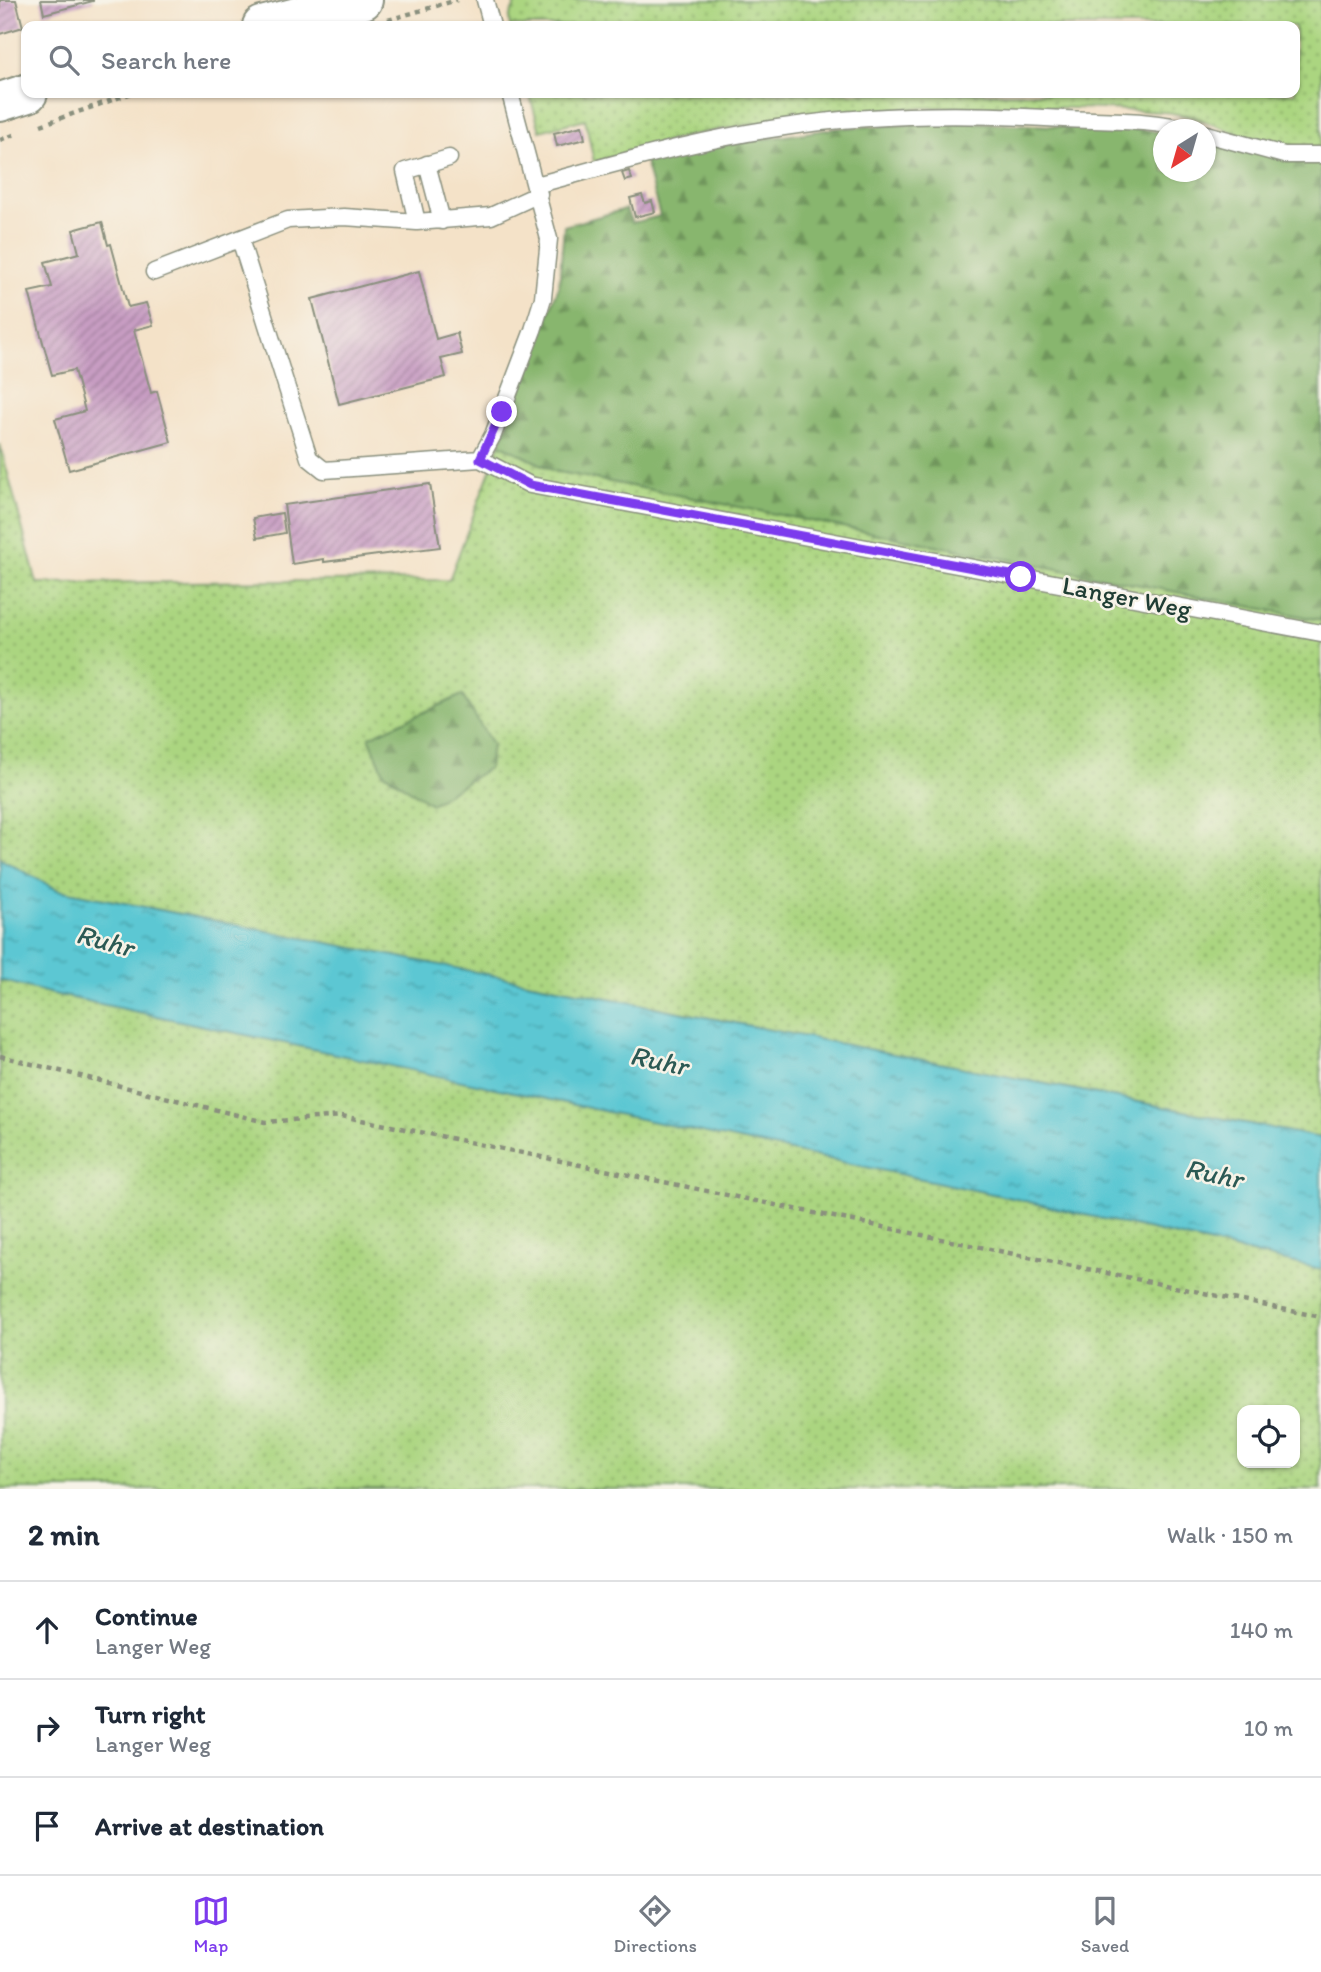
<!DOCTYPE html>
<html lang="en">
<head>
<meta charset="utf-8">
<style>
	:root { --surface:#fff; --page:#f6f6f7; --text:#1f2937; --muted:#747a83; --line:#e0e1e3; --accent:#7c3aed }
	body { margin:0; font-family:Itim,sans-serif; background:var(--page); color:var(--text) }
	.controls { position:absolute; right:21px; bottom:21px; display:grid; overflow:hidden; border-radius:14px; box-shadow:0 2px 5px #0004 }
	.controls button { width:63px; height:63px; display:grid; place-items:center; padding:0; border:0; border-bottom:2px solid var(--line); background:var(--surface); color:var(--text); font:35px sans-serif }
	.compass { position:absolute; left:1153px; top:119px; width:63px; height:63px; border-radius:50%; background:var(--surface); box-shadow:0 2px 5px #0004; rotate:217deg }
	.stop { position:absolute; width:21px; height:21px; margin:-16px; border:5px solid #7c3aed; border-radius:50%; background:#fff }
	.stop.end { background:#7c3aed; border-color:#fff; box-shadow:0 2px 7px #0008 }
	.list { margin:0; padding:0; list-style:none }
	h2 { display:flex; justify-content:space-between; align-items:center; height:91px; margin:0; padding:0 28px; font-size:30px }
	h2 small { font-size:23px; font-weight:400; color:var(--muted) }
	.list li { display:grid; grid-template-columns:46px 1fr auto; gap:21px; align-items:center; box-sizing:border-box; height:98px; padding:0 28px; border-top:2px solid var(--line) }
	.list b { display:block; font-size:26px; white-space:nowrap }
	.list p { margin:0; font-size:23px; white-space:nowrap; color:var(--muted) }
	.list em { font-size:23px; font-style:normal; color:var(--muted) }
	.icon { flex:none; width:38px; height:38px; fill:none; stroke:currentColor; stroke-width:2; stroke-linecap:round; stroke-linejoin:round }
	.map { position:relative; flex:none; width:1321px; height:1489px; overflow:hidden }
	.search { position:absolute; background:var(--surface); box-shadow:0 2px 5px #0004; left:21px; right:21px; top:21px; height:77px; display:flex; align-items:center; gap:18px; box-sizing:border-box; padding:0 24px; border-radius:14px; color:var(--muted); font-size:26px }
	.sheet { height:385px; background:var(--surface) }
	nav { display:flex; justify-content:space-around; align-items:center; box-sizing:border-box; height:98px; border-top:2px solid var(--line); background:var(--surface); font-size:19px; color:var(--muted) }
	nav a { display:grid; justify-items:center; gap:4px }
	nav .on { color:var(--accent) }
	.map>svg:first-child { display:block }
	.grass { fill:url(#grass-dots); stroke:#65895a; stroke-width:2; fill-rule:evenodd }
	.forest { fill:url(#forest-firs); stroke:#547a51; stroke-width:2 }
	.water { fill:url(#water-ripples); stroke:#3d8284; stroke-width:2 }
	.building { fill:url(#building-hatch) }
	.lines { fill:none; stroke-linecap:round; stroke-linejoin:round }
	.lane-casing { stroke:#8a907e; stroke-width:19 }
	.primary-casing { stroke:#8a907e; stroke-width:42 }
	.path { stroke:#8a907e; stroke-width:4.5; stroke-dasharray:5 5; stroke-linecap:butt }
	.lane { stroke:#fff; stroke-width:16 }
	.primary { stroke:#fff; stroke-width:38 }
	.route { stroke:#7c3aed; stroke-width:9 }
	.labels { text-anchor:middle; dominant-baseline:central; stroke-width:5; stroke-linejoin:round; paint-order:stroke }
	.street-label { font-size:26px; fill:#1f3d34; stroke:#f7f3e8 }
	.water-label { font-size:28px; font-style:italic; fill:#2b5954; stroke:#f7f3e8 }
</style>
</head>
<body>
<div class="map">
<svg width="1321" height="1489" viewBox="0 0 1321 1489">
	<defs>
		<pattern id="grass-dots" width="8" height="8" patternUnits="userSpaceOnUse" patternTransform="scale(1.75)"><rect width="8" height="8" fill="#abd580"/><path d="M2 2h.1M6 6h.1" fill="none" stroke="#8bae6a" stroke-width="1.8" stroke-linecap="round"/></pattern>
		<pattern id="forest-firs" width="22" height="20" patternUnits="userSpaceOnUse" patternTransform="scale(1.75)"><rect width="22" height="20" fill="#88b66e"/><path d="M5 1l3.5 6h-7zM16 11l3.5 6h-7z" fill="#6f955b"/></pattern>
		<pattern id="water-ripples" width="26" height="14" patternUnits="userSpaceOnUse" patternTransform="scale(1.75)"><rect width="26" height="14" fill="#5bc7d3"/><path d="M2 4q2-2 4 0t4 0M15 11q2-2 4 0t4 0" fill="none" stroke="#4ba3ac"/></pattern>
		<pattern id="building-hatch" width="6" height="6" patternUnits="userSpaceOnUse" patternTransform="scale(1.75)"><rect width="6" height="6" fill="#c89dc3"/><path d="M-1 1l2-2M0 6l6-6M5 7l2-2" fill="none" stroke="#a2819f"/></pattern>
	</defs>
	<rect width="100%" height="100%" fill="#f7f3e8"/>
	<filter id="ink" filterUnits="userSpaceOnUse"><feTurbulence type="fractalNoise" baseFrequency=".0143" numOctaves="2"/><feDisplacementMap in="SourceGraphic" scale="14" xChannelSelector="R" yChannelSelector="G"/><feConvolveMatrix kernelMatrix="1 2 1 2 8 2 1 2 1" color-interpolation-filters="sRGB"/></filter>
	<filter id="wash" filterUnits="userSpaceOnUse"><feTurbulence type="fractalNoise" baseFrequency=".00686" numOctaves="4" result="noise"/><feDisplacementMap in="SourceGraphic" scale="28" xChannelSelector="R" yChannelSelector="G"/><feGaussianBlur stdDeviation="1.57" result="paint"/><feColorMatrix in="noise" values="0 0 0 0 0 0 0 0 0 0 0 0 0 0 0 0 0 1.4 0 .05"/><feComposite in="paint" operator="in"/></filter>
	<g filter="url(#wash)">
		<rect width="100%" height="100%" fill="#f4e2c8"/>
		<!-- grass -->
		<path class="grass" d="M517,0h804v147c-26,1 -59,-4 -83,-13 -26,-10 -48,-20 -76,-22 -156,-9 -312,-10 -465,22 -35,8 -69,19 -103,28l-9,-43 -45,12 -11,-38h766v-67h-785l-1,-8z
			M0,444l37,139 412,-3 51,-136 54,27 767,149v518l-1263,-248 -58,-31z
			M0,980l49,13 963,205 309,71v220h-1321zM1242,1410h53v53h-53z"/>
		<!-- forest -->
		<path class="forest" d="M962,122l185,8 16,3 1,39h42v-31l115,20v459l-767,-149 -54,-27 59,-158 5,-60 62,-17 6,14 28,-7 -15,-55 64,-14 130,-19z
			M462,695l30,49 -3,24 -58,36 -47,-31 -15,-36z"/>
		<!-- water -->
		<path class="water" d="M0,859l58,31 1263,248v131l-309,-71 -963,-205 -49,-13z"/>
		<g id="blocks">
			<!-- building -->
			<path class="building" d="M0,0h16l7,27 -23,7z
				M41,0h52v1l-49,13z
				M582,126l3,13 -28,7 -3,-13z
				M629,171l3,8 -7,2 -3,-8z
				M642,195l3,8 7,-2 3,11 -20,5 -5,-19z
				M102,222l6,23 3,-1 17,63 18,-4 7,22 -19,5 17,63 6,-2 14,51 -102,28 -14,-51 30,-8 -11,-41 -22,5 -23,-83 23,-5 -7,-25 34,-9 -6,-23z
				M419,271l17,68 21,-6 5,21 -21,5 5,18 -107,27 -27,-105z
				M430,484l10,63 -116,15v-3l-32,5 -8,-59z
				M282,513l3,20 -28,5 -4,-20z"/>
		</g>
	</g>
	<g filter="url(#ink)">
		<use href="#blocks" fill-opacity="0" stroke="#8a907e" stroke-width="2"/>
		<g class="lines">
			<!-- lane casing -->
			<g class="lane-casing">
				<path id="lane" d="M485,0l7,26
					M510,93l39,146 -6,59 -10,32 -40,105 -13,24 50,26 791,148
					M1206,134l78,21h37
					M449,158l-44,13 12,51 74,-6 48,-22
					M427,164l15,57
					M536,185c82,-22 163,-46 248,-58 92,-14 187,-14 280,-8 42,2 86,0 127,11
					M240,239l69,219 15,12 156,-11
					M154,272l134,-52 56,-3 73,5"/>
			</g>
			<!-- primary casing -->
			<g class="primary-casing">
				<path id="primary" d="M262,26l101,-26
					M0,102l28,-9"/>
			</g>
			<!-- path -->
			<path class="path" d="M388,20l69,-20
				M41,125l91,-32
				M0,140l16,-6
				M0,1056l265,66 77,-6 979,201"/>
			<!-- lane -->
			<use href="#lane" class="lane"/>
			<!-- primary -->
			<use href="#primary" class="primary"/>
		</g>
	</g>
	<g class="lines" filter="url(#ink)">
		<!-- route -->
		<path class="route" d="M502,412l-22,47 50,26 491,92"/>
	</g>
	<g class="labels">
		<!-- street labels -->
		<g class="street-label">
			<text transform="translate(1127 597) rotate(11)">Langer Weg</text>
		</g>
		<!-- water labels -->
		<g class="water-label">
			<text transform="translate(105 940) rotate(15)">Ruhr</text>
			<text transform="translate(659 1060) rotate(12)">Ruhr</text>
			<text transform="translate(1214 1173) rotate(12)">Ruhr</text>
		</g>
	</g>
</svg>
<div class="controls">
<button><svg class="icon" aria-label="locate" viewBox="0 0 24 24"><circle cx="12" cy="12" r="6"/><path d="M12 2v4M12 18v4M2 12h4M18 12h4"/></svg></button>
</div>
<svg class="compass" viewBox="-18 -18 36 36"><path d="M0-13l5 13h-10z" fill="#e53935"/><path d="M0 13l5-13h-10z" fill="#747a83"/></svg>
<div class="stop" style="left:1021px;top:577px"></div>
<div class="stop end" style="left:502px;top:412px"></div>
<div class="search"><svg class="icon" aria-label="search" viewBox="0 0 24 24"><circle cx="10" cy="10" r="6"/><path d="M15 15l6 6"/></svg>Search here</div>
</div>
<section class="sheet">
<h2>2 min<small>Walk · 150 m</small></h2>
<ul class="list">
<li><svg class="icon" aria-label="ahead" viewBox="0 0 24 24"><path d="M12 20V5M6 11l6-6 6 6"/></svg><div><b>Continue</b><p>Langer Weg</p></div><em>140 m</em></li>
<li><svg class="icon" aria-label="right" viewBox="0 0 24 24"><path d="M7 20v-9h11M14 6l5 5-5 5"/></svg><div><b>Turn right</b><p>Langer Weg</p></div><em>10 m</em></li>
<li><svg class="icon" aria-label="arrive" viewBox="0 0 24 24"><path d="M6 21V4h12l-3 4 3 4H6"/></svg><div><b>Arrive at destination</b></div></li>
</ul>
</section>
<nav>
<a class="on"><svg class="icon" aria-label="map" viewBox="0 0 24 24"><path d="M3 6l6-2 6 2 6-2v14l-6 2-6-2-6 2zM9 4v14M15 6v14"/></svg>Map</a>
<a><svg class="icon" aria-label="directions" viewBox="0 0 24 24"><path d="M12 3l9 9-9 9-9-9zM9 14v-3h6M13 9l2 2-2 2"/></svg>Directions</a>
<a><svg class="icon" aria-label="saved" viewBox="0 0 24 24"><path d="M7 4h10v16l-5-4-5 4z"/></svg>Saved</a>
</nav>
</body>
</html>
